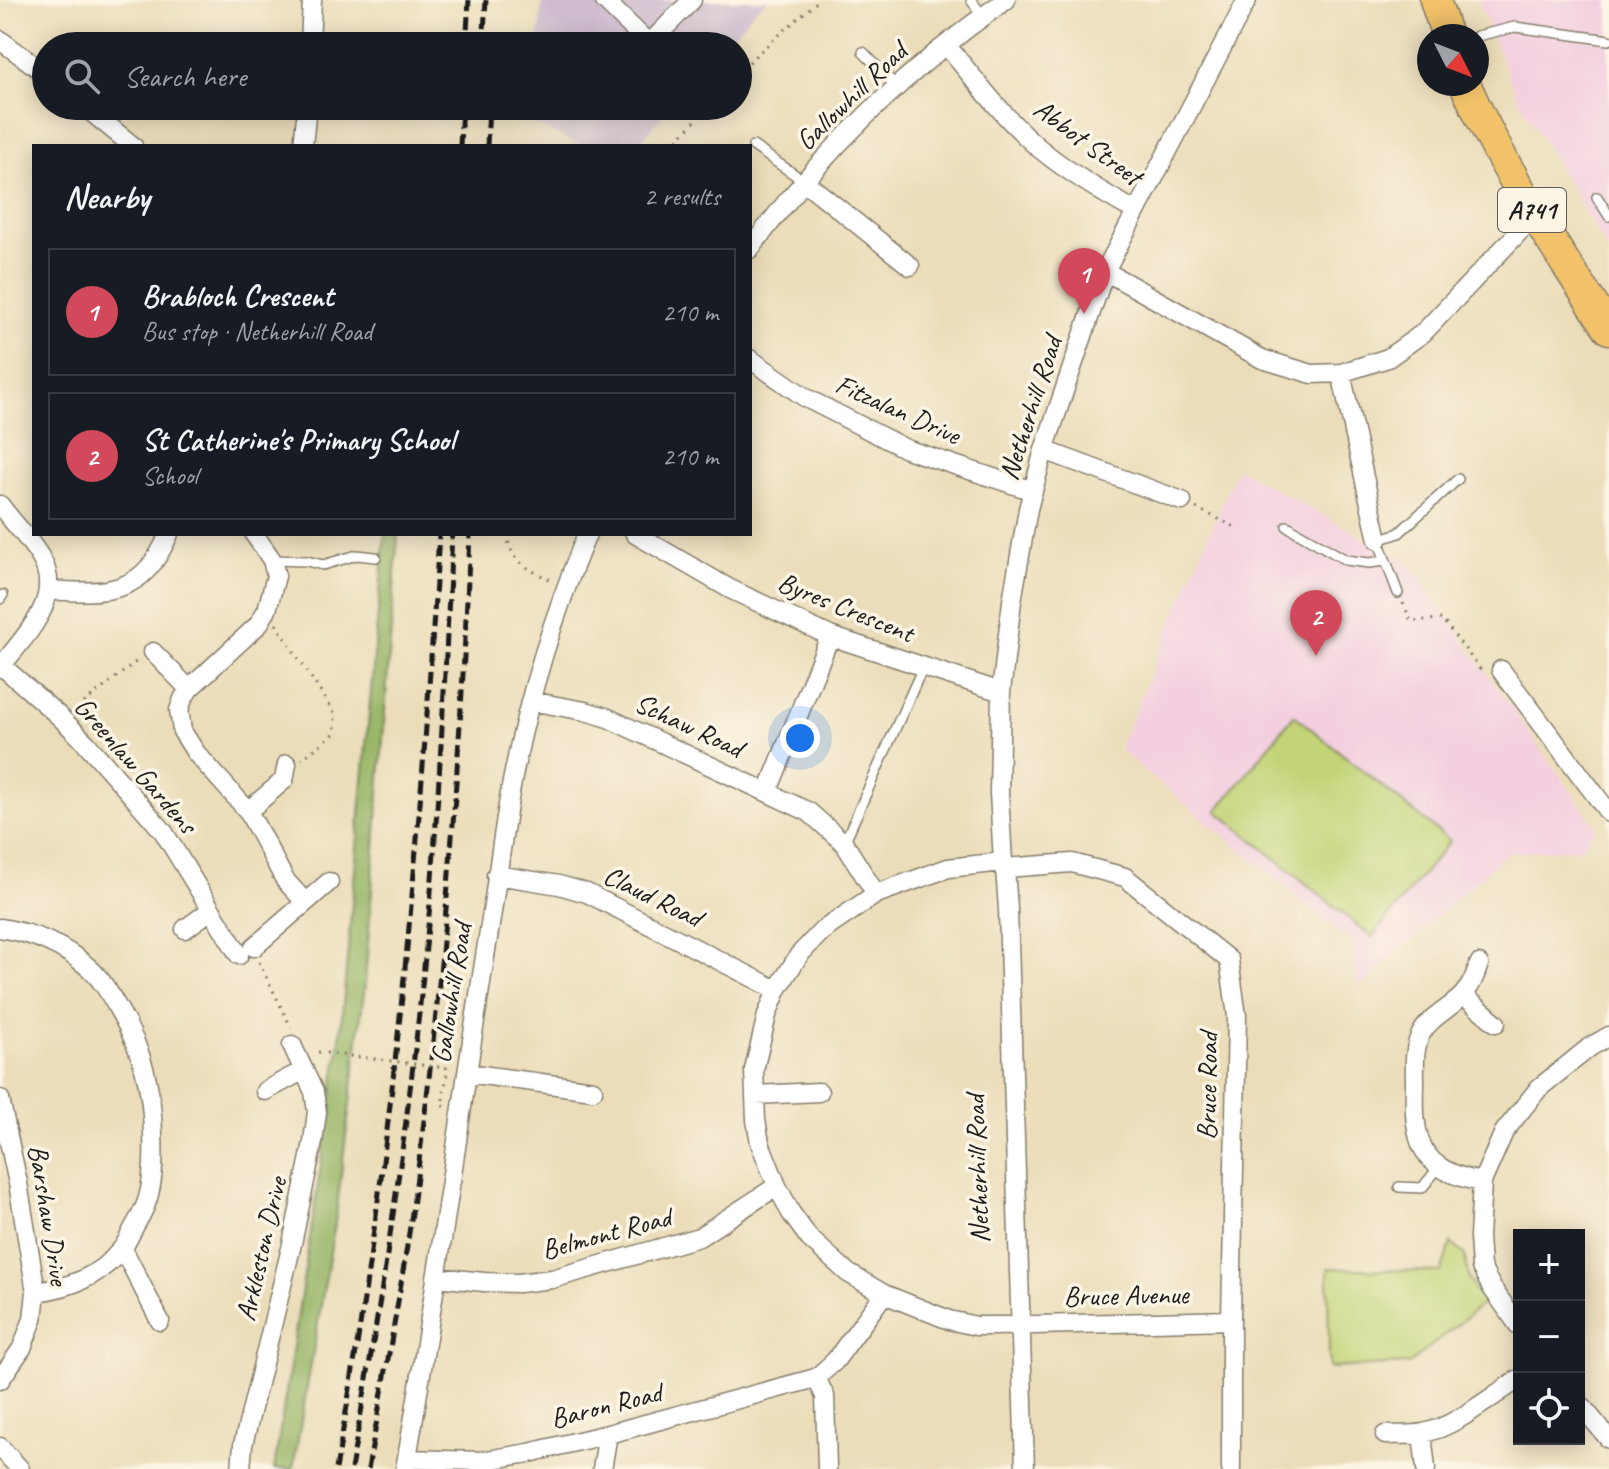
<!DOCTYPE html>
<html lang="en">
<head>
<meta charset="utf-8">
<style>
	:root { --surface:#171b24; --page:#20242c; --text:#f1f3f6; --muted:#9ea1a6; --line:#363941; --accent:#d1495b }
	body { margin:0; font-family:Caveat,sans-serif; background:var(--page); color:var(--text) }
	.controls { position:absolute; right:24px; bottom:24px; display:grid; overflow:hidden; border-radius:0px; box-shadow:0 4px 20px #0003 }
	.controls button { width:72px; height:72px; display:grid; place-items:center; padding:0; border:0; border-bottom:2px solid var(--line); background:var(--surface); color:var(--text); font:40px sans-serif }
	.compass { position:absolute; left:1417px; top:24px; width:72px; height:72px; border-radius:50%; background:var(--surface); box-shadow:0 4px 20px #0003; rotate:132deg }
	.you { position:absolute; left:800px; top:738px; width:28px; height:28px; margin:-20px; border:6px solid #fff; border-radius:50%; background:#1a73e8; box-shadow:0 0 0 12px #1a73e833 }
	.badge { display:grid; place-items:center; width:52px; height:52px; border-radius:50%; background:var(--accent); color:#fff; font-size:26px; font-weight:700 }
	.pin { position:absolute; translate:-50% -66px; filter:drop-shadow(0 2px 4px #0008) }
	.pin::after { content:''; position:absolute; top:42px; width:28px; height:24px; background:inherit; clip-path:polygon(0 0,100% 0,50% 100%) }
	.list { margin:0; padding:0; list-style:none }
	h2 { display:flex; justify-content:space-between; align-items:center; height:104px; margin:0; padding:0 32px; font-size:34px }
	h2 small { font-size:26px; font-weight:400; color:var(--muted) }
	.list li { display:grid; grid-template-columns:52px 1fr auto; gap:24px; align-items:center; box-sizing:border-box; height:128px; margin:0 16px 16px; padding:0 16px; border:2px solid var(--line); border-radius:0px }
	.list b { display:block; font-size:30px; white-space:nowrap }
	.list p { margin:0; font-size:26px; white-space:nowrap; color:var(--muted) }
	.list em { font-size:26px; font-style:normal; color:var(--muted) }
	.icon { flex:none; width:44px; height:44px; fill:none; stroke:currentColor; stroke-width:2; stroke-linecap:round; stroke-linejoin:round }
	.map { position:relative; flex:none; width:1609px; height:1469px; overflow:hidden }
	.search { position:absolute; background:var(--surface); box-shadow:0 4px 20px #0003; left:32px; top:32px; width:720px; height:88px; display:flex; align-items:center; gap:20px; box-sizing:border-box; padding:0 28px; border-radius:44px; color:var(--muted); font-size:30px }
	.panel { position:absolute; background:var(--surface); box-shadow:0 4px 20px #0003; left:32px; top:144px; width:720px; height:392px; border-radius:0px }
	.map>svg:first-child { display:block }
	.built { fill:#f3cfe0 }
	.industrial { fill:#cfbdcf }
	.green { fill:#c2d477; stroke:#6f784a; stroke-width:2 }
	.forest { fill:#99b668; stroke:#5a6942; stroke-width:2 }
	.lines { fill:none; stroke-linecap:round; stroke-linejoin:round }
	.service-casing { stroke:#847c6a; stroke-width:12 }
	.minor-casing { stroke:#847c6a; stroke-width:21 }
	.primary-casing { stroke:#847c6a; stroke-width:33 }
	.path { stroke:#847c6a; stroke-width:3; stroke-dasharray:2 6; stroke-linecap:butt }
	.service { stroke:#fff; stroke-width:9 }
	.minor { stroke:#fff; stroke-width:18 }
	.primary { stroke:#f2c26a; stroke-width:30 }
	.rail { stroke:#1c1c1c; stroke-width:5; stroke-dasharray:12 6; stroke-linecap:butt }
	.path-bridge { stroke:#847c6a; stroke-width:3; stroke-dasharray:2 6; stroke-linecap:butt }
	.labels { text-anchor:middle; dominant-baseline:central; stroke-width:7; stroke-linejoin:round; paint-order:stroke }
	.shield { fill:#fcf5e5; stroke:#5f5d58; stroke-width:2 }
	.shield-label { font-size:26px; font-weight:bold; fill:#1c1c1c }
	.street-label { font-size:28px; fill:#1c1c1c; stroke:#fcf5e5 }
</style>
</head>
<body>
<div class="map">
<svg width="1609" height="1469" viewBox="0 0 1609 1469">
	<rect width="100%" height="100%" fill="#fcf5e5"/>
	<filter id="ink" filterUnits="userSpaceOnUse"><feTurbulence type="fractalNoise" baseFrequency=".0125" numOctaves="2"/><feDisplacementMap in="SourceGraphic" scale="16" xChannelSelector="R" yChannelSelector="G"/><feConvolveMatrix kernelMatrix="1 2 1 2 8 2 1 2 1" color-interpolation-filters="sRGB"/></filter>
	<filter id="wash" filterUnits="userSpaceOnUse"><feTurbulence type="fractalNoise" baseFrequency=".006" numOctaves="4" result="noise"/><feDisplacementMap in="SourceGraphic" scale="32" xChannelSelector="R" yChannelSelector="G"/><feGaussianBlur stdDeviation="1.8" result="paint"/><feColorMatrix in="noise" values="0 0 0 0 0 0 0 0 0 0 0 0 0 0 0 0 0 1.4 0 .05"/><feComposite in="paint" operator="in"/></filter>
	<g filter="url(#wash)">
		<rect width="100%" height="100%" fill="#ebddb9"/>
		<!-- built -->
		<path class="built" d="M1478,0h131v252l-92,-155z
			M1237,468l172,95 187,264 -14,21 -75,5 -149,135 -5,-45 -234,-194z"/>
		<!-- industrial -->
		<path class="industrial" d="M542,0h226l-13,10 -31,36h-186z
			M533,106h138l-35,40h-53l-51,-23z"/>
		<!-- green -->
		<path class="green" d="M1294,715l156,126 -78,96 -155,-126z
			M1451,1243l14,12 4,25 15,23 -75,61 -80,4 -1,-100 113,4z"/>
		<!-- forest -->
		<path class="forest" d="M385,534h13l-33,450 -30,239 -42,246h-19l65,-420z"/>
	</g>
	<g filter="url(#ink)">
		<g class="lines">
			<!-- service casing -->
			<g class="service-casing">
				<path id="service" d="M971,0l12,16
					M1477,36l38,-9 94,13
					M863,52l33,34
					M753,146l51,35
					M1597,197l12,19
					M1287,526l59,34 23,3 16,-2
					M272,560l35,1 16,4 34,-10 19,2
					M1398,593l-20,-53 21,-7 59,-54
					M0,599l3,-4
					M844,843l79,-176
					M1399,1187l23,1 17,-21"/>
			</g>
			<!-- minor casing -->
			<g class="minor-casing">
				<path id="minor" d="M604,0l45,44 43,-44
					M0,40l46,34
					M946,45c28,33 54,68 86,97 30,27 69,50 103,69
					M310,46l2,-46
					M84,106l49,40
					M303,146l4,-40
					M804,181l106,85
					M750,249c71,-96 158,-181 256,-249
					M1105,271l157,88 50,15 29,-1 47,-15 35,-25 112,-118 16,-9
					M750,359l56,39 100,51 127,42
					M1341,373l37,167
					M1044,450l138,51
					M0,505c13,18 31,35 42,55 22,41 -19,77 -42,108
					M254,534l18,26 4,16 -9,34 -9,15 -69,64 -6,10 -4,11 3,21 14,22 52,58 37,69 20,22
					M635,534l95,55 100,47 171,56
					M49,590c59,4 94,5 120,-56
					M153,652l36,37
					M2,666l58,51 26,26 77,88 76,124
					M1501,670l108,143
					M530,701l55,10 21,6 203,95 35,31 32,51
					M768,791l62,-155
					M248,811l36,-31 3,-16
					M1003,862l-55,6 -72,26 -54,37 -23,24 -22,35 -10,25 -13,55 2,50 4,23 17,43 14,27 18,25 39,35 36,21 65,26 27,6h18l237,-6
					M1005,868l67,-5 53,14 104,83 8,56 -6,304v149
					M496,875l63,10 28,8 190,97
					M0,928c33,5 63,17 88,39 14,12 23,29 32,45 23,40 32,76 33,122 1,23 1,46 -6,67 -3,10 -9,19 -14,28 -3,6 -7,15 -12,21 -24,28 -50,37 -85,42
					M185,929l26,-19
					M254,947l75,-65
					M1479,964c-4,12 -8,23 -17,32 -13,13 -33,22 -41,38 -8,15 -6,34 -6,50 -2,58 4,86 67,98
					M1463,995l33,28
					M467,1073l126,17
					M265,1091l39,-21
					M755,1095l64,-3
					M0,1099l18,84 18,109 -3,27 -11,29 -22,32
					M123,1249l37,72
					M436,1277l48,5 34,1 34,-4 147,-42 78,-51
					M1519,1326l-27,-38 -11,-21 -2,-30 3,-55 22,-50 35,-44 51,-41 19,-11
					M1579,1403l30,36
					M1422,1434l4,35
					M1385,1435c12,-1 26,1 38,-2 33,-6 68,-37 96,-54
					M0,1447l20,22
					M407,1459l74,2 48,-8 79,-19 208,-56
					M241,1468l2,-23 49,-201 21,-102 4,-30 -3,-20 -22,-47
					M405,1469c31,-174 54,-350 82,-525 9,-54 15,-108 25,-162 16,-85 42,-168 75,-248
					M602,1469l6,-35
					M827,1469l-2,-73 -9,-18 19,-17 49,-67
					M1025,1469l-17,-560 -3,-41 -2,-6 -4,-69 2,-101 11,-91 16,-92 16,-59 61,-179 142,-271"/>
			</g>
			<!-- primary casing -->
			<g class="primary-casing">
				<path id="primary" d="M1435,0l12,36
					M1465,84c39,87 91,166 144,245"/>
			</g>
			<!-- path -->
			<path class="path" d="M738,74l17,-18 64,-56
				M672,146l37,-40
				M1196,508l39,19
				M507,534c3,27 20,35 44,46
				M1403,603l8,18 31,-2 42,55
				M276,624l59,90v19l-33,26
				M84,703l53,-42
				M259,962l32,65
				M444,1106h-2l6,-38"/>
			<!-- service -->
			<use href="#service" class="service"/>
			<!-- minor -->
			<use href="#minor" class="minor"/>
			<!-- primary -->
			<use href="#primary" class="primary"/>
			<!-- rail -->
			<path class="rail" d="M466,46l3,-46
				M483,46l3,-46
				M460,146l2,-40
				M487,146l2,-40
				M336,1469c56,-309 84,-622 103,-935
				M351,1469c34,-187 62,-375 79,-565 10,-123 16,-247 22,-370
				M368,1469c18,-99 37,-199 50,-300 27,-210 43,-423 52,-635"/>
			<!-- path-bridge -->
			<path class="path-bridge" d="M318,1052l130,16"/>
		</g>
	</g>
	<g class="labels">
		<!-- shield labels -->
		<rect class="shield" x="1498" y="188" width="68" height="44" rx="6"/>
		<g class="shield-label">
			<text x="1532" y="210">A741</text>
		</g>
		<!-- street labels -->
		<g class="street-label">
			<text transform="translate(851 96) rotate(-44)">Gallowhill Road</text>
			<text transform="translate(1088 142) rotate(36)">Abbot Street</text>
			<text transform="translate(1030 408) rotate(-72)">Netherhill Road</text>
			<text transform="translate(898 409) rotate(24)">Fitzalan Drive</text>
			<text transform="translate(846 607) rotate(22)">Byres Crescent</text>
			<text transform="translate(689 725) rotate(25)">Schaw Road</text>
			<text transform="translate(136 765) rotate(49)">Greenlaw Gardens</text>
			<text transform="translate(653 896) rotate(26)">Claud Road</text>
			<text transform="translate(451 993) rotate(-81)">Gallowhill Road</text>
			<text transform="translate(1207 1086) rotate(-89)">Bruce Road</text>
			<text transform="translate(977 1169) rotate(-92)">Netherhill Road</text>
			<text transform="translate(49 1215) rotate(81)">Barshaw Drive</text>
			<text transform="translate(606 1233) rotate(-15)">Belmont Road</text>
			<text transform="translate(261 1249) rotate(-77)">Arkleston Drive</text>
			<text transform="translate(1126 1295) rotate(-1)">Bruce Avenue</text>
			<text transform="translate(606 1405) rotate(-14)">Baron Road</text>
		</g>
	</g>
</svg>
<div class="controls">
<button>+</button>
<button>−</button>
<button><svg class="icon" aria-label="locate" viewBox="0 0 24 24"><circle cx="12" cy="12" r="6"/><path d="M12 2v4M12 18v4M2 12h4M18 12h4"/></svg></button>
</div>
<svg class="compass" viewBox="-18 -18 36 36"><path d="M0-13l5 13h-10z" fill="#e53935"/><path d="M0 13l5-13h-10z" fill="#9ea1a6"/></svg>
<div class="you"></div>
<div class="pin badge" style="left:1084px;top:314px">1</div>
<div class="pin badge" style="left:1316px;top:656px">2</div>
<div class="search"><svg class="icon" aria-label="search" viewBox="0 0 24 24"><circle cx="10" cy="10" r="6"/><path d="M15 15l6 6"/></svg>Search here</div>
<section class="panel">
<h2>Nearby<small>2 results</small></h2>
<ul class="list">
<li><span class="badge">1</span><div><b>Brabloch Crescent</b><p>Bus stop · Netherhill Road</p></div><em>210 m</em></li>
<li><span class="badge">2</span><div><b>St Catherine's Primary School</b><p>School</p></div><em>210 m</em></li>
</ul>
</section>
</div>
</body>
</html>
